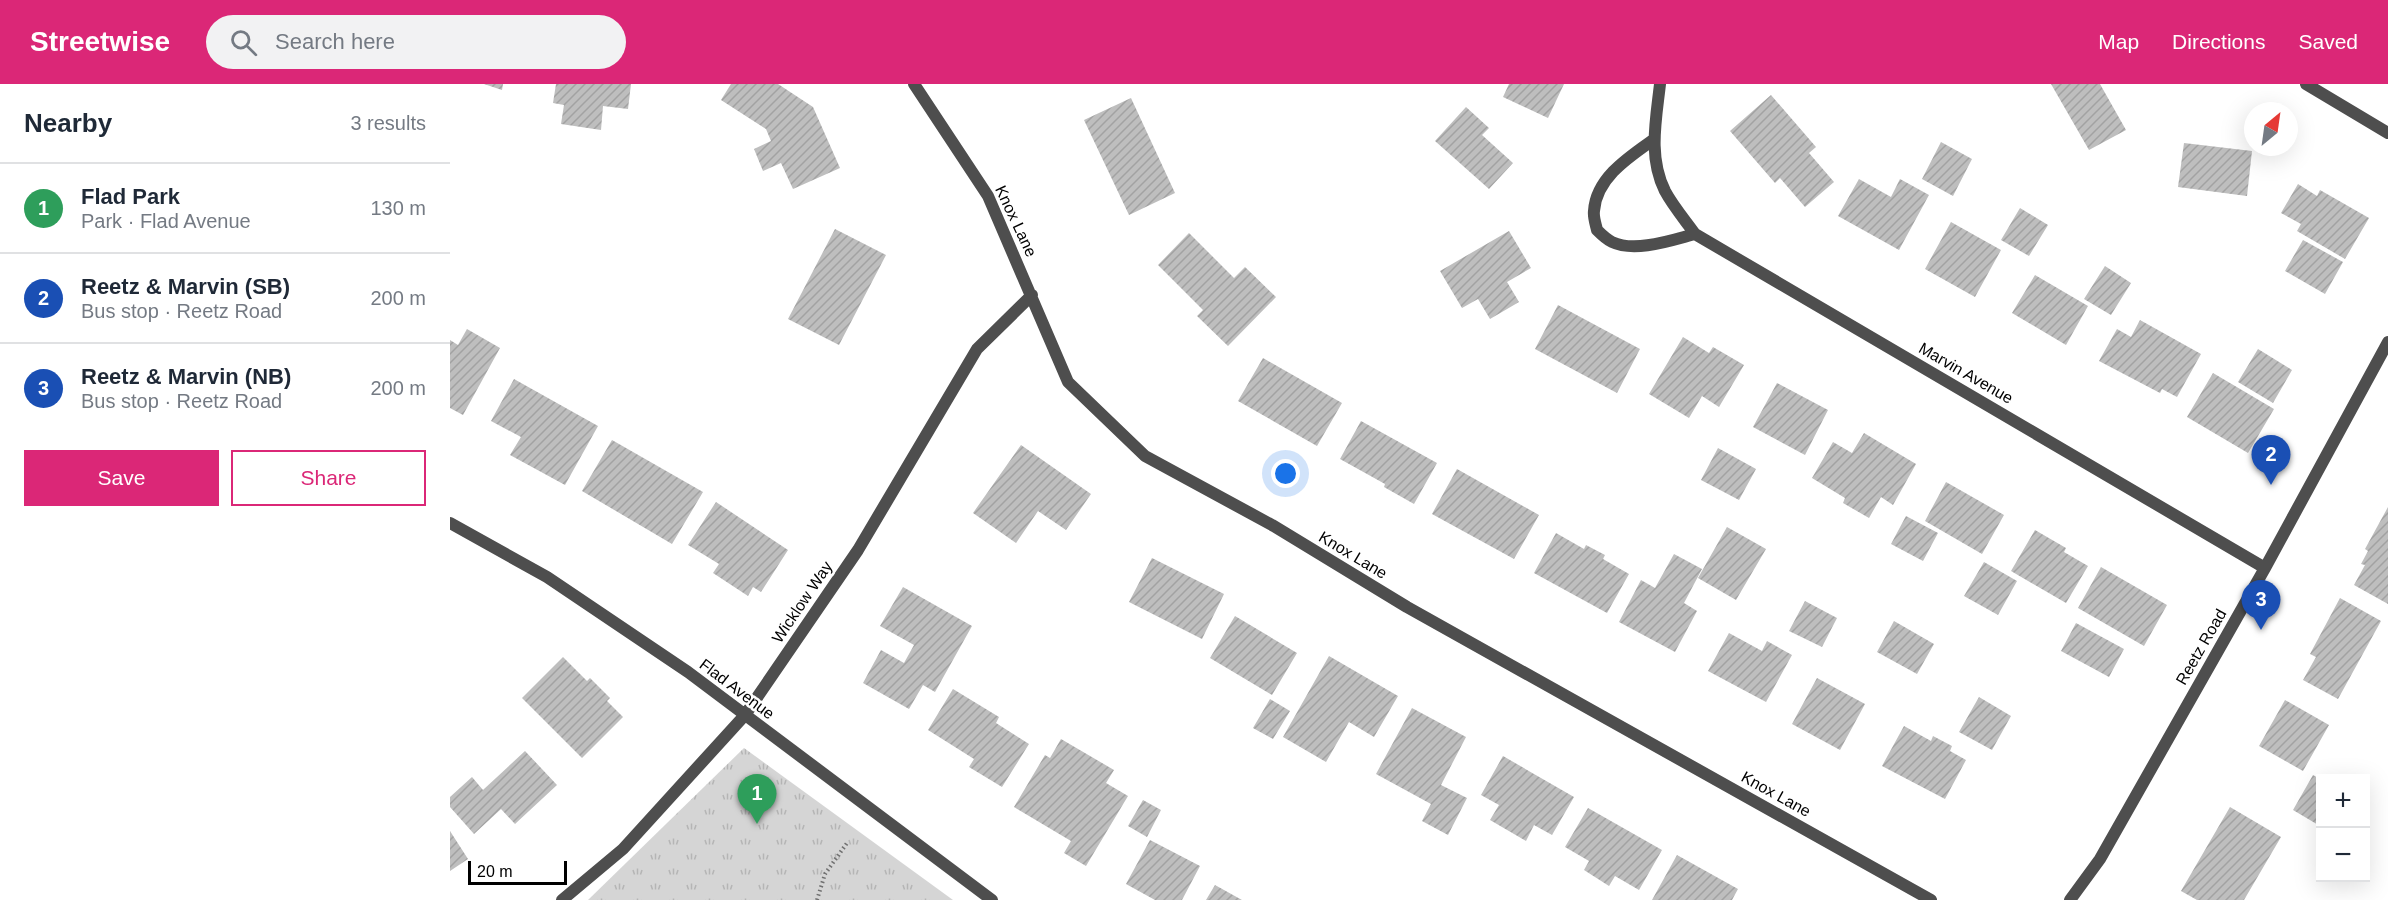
<!DOCTYPE html>
<html lang="en">
<head>
<meta charset="utf-8">
<style>
	:root { --surface:#fff; --page:#f2f2f3; --text:#1f2937; --muted:#747a83; --line:#e0e1e3; --accent:#db2777 }
	body { margin:0; font-family:Arial,sans-serif; background:var(--page); color:var(--text) }
	.controls { position:absolute; right:18px; bottom:18px; display:grid; overflow:hidden; border-radius:0px; box-shadow:0 6px 24px #0002 }
	.controls button { width:54px; height:54px; display:grid; place-items:center; padding:0; border:0; border-bottom:2px solid var(--line); background:var(--surface); color:var(--text); font:30px sans-serif }
	.compass { position:absolute; left:1794px; top:18px; width:54px; height:54px; border-radius:50%; background:var(--surface); box-shadow:0 6px 24px #0002; rotate:29deg }
	.scale { position:absolute; left:18px; bottom:15px; width:99px; box-sizing:border-box; padding-left:6px; border:3px solid #000; border-top:0; font-size:16px; line-height:21px; white-space:nowrap; color:#000; -webkit-text-stroke:4px #fff; paint-order:stroke }
	.you { position:absolute; left:836px; top:390px; width:21px; height:21px; margin:-15px; border:4px solid #fff; border-radius:50%; background:#1a73e8; box-shadow:0 0 0 9px #1a73e833 }
	.badge { display:grid; place-items:center; width:39px; height:39px; border-radius:50%; background:var(--accent); color:#fff; font-size:20px; font-weight:700 }
	.pin { position:absolute; translate:-50% -50px; filter:drop-shadow(0 2px 3px #0008) }
	.pin::after { content:''; position:absolute; top:32px; width:21px; height:18px; background:inherit; clip-path:polygon(0 0,100% 0,50% 100%) }
	.list { margin:0; padding:0; list-style:none }
	h2 { display:flex; justify-content:space-between; align-items:center; height:78px; margin:0; padding:0 24px; font-size:26px }
	h2 small { font-size:20px; font-weight:400; color:var(--muted) }
	.list li { display:grid; grid-template-columns:39px 1fr auto; gap:18px; align-items:center; box-sizing:border-box; height:90px; padding:0 24px; border-top:2px solid var(--line) }
	.list b { display:block; font-size:22px; white-space:nowrap }
	.list p { margin:0; font-size:20px; white-space:nowrap; color:var(--muted) }
	.list em { font-size:20px; font-style:normal; color:var(--muted) }
	.actions { display:flex; gap:12px; padding:18px 24px }
	.actions a { flex:1; padding:14px 0; border:2px solid var(--accent); border-radius:0px; text-align:center; font-size:21px; color:var(--accent) }
	.actions .main { background:var(--accent); color:#fff }
	.icon { flex:none; width:33px; height:33px; fill:none; stroke:currentColor; stroke-width:2; stroke-linecap:round; stroke-linejoin:round }
	.map { position:relative; flex:none; width:1938px; height:816px; overflow:hidden }
	header { display:flex; align-items:center; gap:36px; box-sizing:border-box; height:84px; padding:0 30px; background:var(--accent); color:#fff }
	header strong { font-size:28px }
	nav { display:flex; gap:33px; margin-inline-start:auto; font-size:21px }
	.search { width:420px; height:54px; background:var(--page); display:flex; align-items:center; gap:15px; box-sizing:border-box; padding:0 21px; border-radius:33px; color:var(--muted); font-size:22px }
	main { display:flex }
	aside { flex:1; background:var(--surface) }
	.map>svg:first-child { display:block }
	.park { fill:url(#park-tufts) }
	.building { fill:url(#building-hatch) }
	.lines { fill:none; stroke-linecap:round; stroke-linejoin:round }
	.path { stroke:#707070; stroke-width:4; stroke-dasharray:1.5 3; stroke-linecap:butt }
	.minor { stroke:#4e4e4e; stroke-width:12 }
	.labels { text-anchor:middle; dominant-baseline:central; stroke-width:5; stroke-linejoin:round; paint-order:stroke }
	.street-label { font-size:16px; fill:#000; stroke:#fff }
</style>
</head>
<body>
<header>
<strong>Streetwise</strong>
<div class="search"><svg class="icon" aria-label="search" viewBox="0 0 24 24"><circle cx="10" cy="10" r="6"/><path d="M15 15l6 6"/></svg>Search here</div>
<nav><a>Map</a><a>Directions</a><a>Saved</a></nav>
</header>
<main>
<aside>
<h2>Nearby<small>3 results</small></h2>
<ul class="list">
<li><span class="badge" style="background:#2e9e5b">1</span><div><b>Flad Park</b><p>Park · Flad Avenue</p></div><em>130 m</em></li>
<li><span class="badge" style="background:#1a4fb4">2</span><div><b>Reetz &amp; Marvin (SB)</b><p>Bus stop · Reetz Road</p></div><em>200 m</em></li>
<li><span class="badge" style="background:#1a4fb4">3</span><div><b>Reetz &amp; Marvin (NB)</b><p>Bus stop · Reetz Road</p></div><em>200 m</em></li>
</ul>
<div class="actions"><a class="main">Save</a><a>Share</a></div>
</aside>
<div class="map">
<svg width="1938" height="816" viewBox="0 0 1938 816">
	<defs>
		<pattern id="park-tufts" width="24" height="20" patternUnits="userSpaceOnUse" patternTransform="scale(1.5)"><rect width="24" height="20" fill="#d5d5d5"/><path d="M3 7l-1-3M5 7V3M7 7l1-3M15 17l-1-3M17 17v-4M19 17l1-3" fill="none" stroke="#b5b5b5"/></pattern>
		<pattern id="building-hatch" width="6" height="6" patternUnits="userSpaceOnUse" patternTransform="scale(1.5)"><rect width="6" height="6" fill="#bebebe"/><path d="M-1 1l2-2M0 6l6-6M5 7l2-2" fill="none" stroke="#a2a2a2"/></pattern>
	</defs>
	<rect width="100%" height="100%" fill="#fff"/>
	<!-- park -->
	<path class="park" d="M294,664l209,152h-365z"/>
	<!-- building -->
	<path class="building" d="M34,0h19l-1,6z
		M106,0h75l-3,25 -25,-3 -2,24 -40,-6 3,-19 -11,-2z
		M281,0h47l35,23 27,61 -47,21 -12,-26 -18,8 -9,-22 17,-8 -5,-12 -45,-29z
		M1059,0h55l-16,34 -45,-21z
		M1601,0h49l26,46 -37,20z
		M1321,11l45,52 -7,6 25,29 -29,25 -25,-29 -5,5 -45,-52z
		M681,14l44,95 -46,22 -45,-95z
		M1016,23l23,21 -7,7 31,28 -24,26 -54,-48z
		M1491,58l31,17 -19,37 -31,-17z
		M1734,59l68,8 -5,45 -69,-9z
		M1409,95l32,18 9,-18 29,16 -30,55 -61,-34z
		M1848,100l19,12 3,-6 49,28 -24,41 -48,-28 4,-7 -20,-11z
		M1570,124l28,17 -19,31 -28,-16z
		M1501,138l50,28 -26,47 -50,-28z
		M385,145l51,26 -47,90 -51,-26z
		M1059,147l22,37 -24,14 12,20 -29,17 -12,-20 -16,9 -22,-37z
		M739,149l45,45 11,-11 31,30 -48,49 -31,-30 6,-6 -45,-45z
		M1853,156l40,22 -18,32 -40,-23z
		M1655,182l26,17 -20,32 -27,-16z
		M1585,191l53,31 -22,39 -54,-32z
		M1108,221l82,44 -23,44 -82,-44z
		M1690,236l61,34 -24,43 -15,-8 -2,4 -61,-32 18,-32 14,8z
		M17,245l33,19 -37,67 -13,-7v-68l8,5z
		M1233,253l26,16 4,-6 31,18 -25,42 -17,-11 -13,22 -40,-24z
		M1808,265l34,21 -19,33 -35,-21z
		M813,274l79,45 -25,43 -79,-45z
		M1763,289l61,36 -26,44 -61,-36z
		M64,295l84,47 -33,59 -55,-30 11,-18 -30,-16z
		M1327,299l51,27 -23,45 -52,-28z
		M911,337l76,42 -23,41 -30,-17 1,-3 -45,-25z
		M1414,349l52,31 -23,41 -12,-8 -12,21 -26,-15 2,-5 -33,-20 21,-36 19,11z
		M162,356l91,52 -31,52 -90,-53z
		M571,361l70,49 -25,36 -28,-19 -22,32 -43,-30z
		M1268,364l38,21 -17,31 -38,-20z
		M1007,385l82,46 -25,44 -82,-45z
		M1496,398l58,33 -22,39 -57,-33z
		M266,418l72,48 -27,42 -8,-5 -5,9 -35,-23 6,-9 -31,-19z
		M1938,423v97l-34,-19 11,-20 -4,-1 7,-13 -3,-2z
		M1456,432l32,17 -15,28 -32,-17z
		M1277,443l39,22 -30,51 -38,-22z
		M1585,446l31,18 -2,4 24,14 -22,37 -55,-32z
		M1106,449l28,16 2,-4 19,10 -2,4 26,15 -22,39 -73,-40z
		M1224,470l28,15 -18,34 13,8 -22,41 -56,-30 22,-42 14,8z
		M702,474l72,36 -22,45 -73,-37z
		M1534,478l33,19 -19,34 -34,-19z
		M1651,483l66,38 -23,41 -66,-38z
		M453,503l69,39 -37,66 -12,-7 -14,24 -46,-26 18,-33 23,13 10,-18 -34,-19z
		M1890,514l41,23 -43,78 -35,-19 13,-23 -6,-3z
		M1355,517l32,17 -15,29 -33,-16z
		M785,532l62,37 -25,42 -62,-37z
		M1444,537l40,23 -17,30 -40,-22z
		M1626,539l48,26 -15,28 -48,-26z
		M1279,549l33,18 5,-10 25,14 -26,47 -58,-31z
		M879,572l69,40 -24,41 -25,-15 -23,40 -43,-25z
		M113,573l24,24 3,-3 20,20 -3,3 16,16 -41,41 -60,-60z
		M1367,594l48,26 -25,46 -48,-26z
		M503,605l46,28 -3,6 33,21 -27,43 -33,-20 5,-8 -46,-29z
		M1529,613l32,19 -19,34 -33,-18z
		M820,615l20,12 -17,28 -20,-11z
		M1835,616l44,25 -26,46 -44,-25z
		M962,624l54,29 -25,48 26,13 -19,37 -26,-14 9,-17 -55,-30z
		M1454,642l27,15 2,-5 19,10 -2,5 16,9 -21,39 -63,-33z
		M611,655l53,31 -8,13 22,13 -42,70 -22,-13 7,-12 -57,-34 31,-52 5,3z
		M75,667l32,34 -42,39 -14,-15 -27,25 -24,-27v-10l22,-20 11,13z
		M1053,672l71,41 -22,38 -18,-10 -8,16 -36,-21 9,-15 -18,-10z
		M1863,691l7,4v47l-27,-16z
		M693,716l18,10 -14,27 -19,-11z
		M1780,723l51,30 -37,63h-47l-16,-9z
		M1138,724l74,42 -23,40 -24,-14 -6,10 -25,-16 5,-9 -24,-14z
		M0,747l18,28 -18,12z
		M700,756l50,26 -18,34h-27l-29,-16z
		M1227,771l61,34 -6,11h-80z
		M765,801l27,15h-36z"/>
	<g class="lines">
		<!-- path -->
		<path class="path" d="M367,816l8,-26 22,-31"/>
		<!-- minor -->
		<path class="minor" d="M464,0l74,112 80,186 77,74 127,69 135,82 524,293
			M1210,0c-4,36 -12,73 5,107 8,15 20,29 30,43l570,334
			M1856,0l82,49
			M1203,56c-24,17 -57,38 -59,71 -1,6 2,14 3,19 4,4 9,9 15,12 23,11 60,-2 83,-8
			M0,439l97,54 141,95 304,228
			M112,816l61,-51 122,-134 113,-165 119,-201 55,-54
			M1620,816l30,-41 165,-291 123,-226"/>
	</g>
	<g class="labels">
		<!-- street labels -->
		<g class="street-label">
			<text transform="translate(566 137) rotate(65)">Knox Lane</text>
			<text transform="translate(1516 289) rotate(30)">Marvin Avenue</text>
			<text transform="translate(903 471) rotate(31)">Knox Lane</text>
			<text transform="translate(352 518) rotate(-56)">Wicklow Way</text>
			<text transform="translate(1751 563) rotate(-60)">Reetz Road</text>
			<text transform="translate(287 605) rotate(37)">Flad Avenue</text>
			<text transform="translate(1326 710) rotate(29)">Knox Lane</text>
		</g>
	</g>
</svg>
<div class="controls">
<button>+</button>
<button>−</button>
</div>
<svg class="compass" viewBox="-18 -18 36 36"><path d="M0-13l5 13h-10z" fill="#e53935"/><path d="M0 13l5-13h-10z" fill="#747a83"/></svg>
<div class="scale">20 m</div>
<div class="you"></div>
<div class="pin badge" style="left:307px;top:740px;background:#2e9e5b">1</div>
<div class="pin badge" style="left:1821px;top:401px;background:#1a4fb4">2</div>
<div class="pin badge" style="left:1811px;top:546px;background:#1a4fb4">3</div>
</div>
</main>
</body>
</html>
